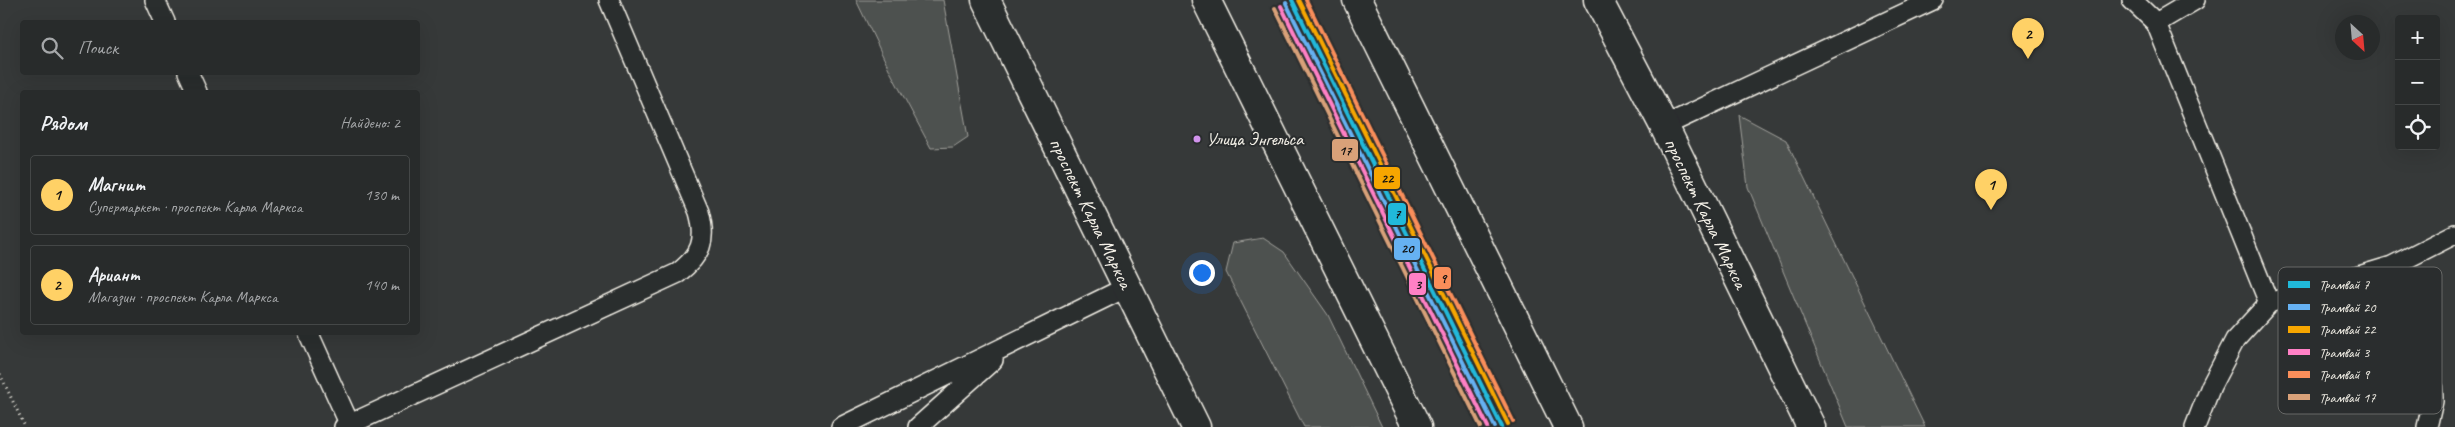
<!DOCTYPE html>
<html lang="ru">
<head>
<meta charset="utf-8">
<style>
	:root { --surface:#282b2b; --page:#303333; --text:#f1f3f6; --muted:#a5a7a9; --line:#444747; --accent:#ffd166 }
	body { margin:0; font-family:Caveat,sans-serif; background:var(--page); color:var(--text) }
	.controls { position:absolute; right:15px; top:15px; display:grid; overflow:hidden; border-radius:5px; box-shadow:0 5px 20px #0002 }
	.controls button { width:45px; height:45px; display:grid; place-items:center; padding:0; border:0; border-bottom:1px solid var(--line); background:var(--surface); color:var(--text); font:25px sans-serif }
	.compass { position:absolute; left:2335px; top:15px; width:45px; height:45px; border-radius:50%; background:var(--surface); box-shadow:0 5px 20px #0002; rotate:154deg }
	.you { position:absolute; left:1201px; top:272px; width:18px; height:18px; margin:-12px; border:4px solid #fff; border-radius:50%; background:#1a73e8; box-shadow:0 0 0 8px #1a73e833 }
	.badge { display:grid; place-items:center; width:32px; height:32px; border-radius:50%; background:var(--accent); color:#111; font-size:16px; font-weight:700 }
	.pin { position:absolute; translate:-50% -41px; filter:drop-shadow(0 1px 2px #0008) }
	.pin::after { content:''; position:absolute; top:26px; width:18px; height:15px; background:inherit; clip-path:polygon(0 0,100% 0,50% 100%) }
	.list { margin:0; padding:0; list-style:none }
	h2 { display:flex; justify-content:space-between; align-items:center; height:65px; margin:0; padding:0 20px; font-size:21px }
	h2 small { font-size:16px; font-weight:400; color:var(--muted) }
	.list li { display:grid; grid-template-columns:32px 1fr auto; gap:15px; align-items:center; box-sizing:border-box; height:80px; margin:0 10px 10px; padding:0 10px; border:1px solid var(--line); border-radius:5px }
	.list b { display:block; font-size:19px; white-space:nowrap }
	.list p { margin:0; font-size:16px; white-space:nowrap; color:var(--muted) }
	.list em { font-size:16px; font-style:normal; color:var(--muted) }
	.icon { flex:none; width:28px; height:28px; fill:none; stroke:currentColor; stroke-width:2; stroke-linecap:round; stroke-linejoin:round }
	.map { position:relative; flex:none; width:2455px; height:427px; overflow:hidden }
	.search { position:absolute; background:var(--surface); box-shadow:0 5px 20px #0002; left:20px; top:20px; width:400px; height:55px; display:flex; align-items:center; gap:12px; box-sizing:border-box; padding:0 18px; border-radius:5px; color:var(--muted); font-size:19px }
	.panel { position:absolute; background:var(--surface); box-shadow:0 5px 20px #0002; left:20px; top:90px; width:400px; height:245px; border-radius:5px }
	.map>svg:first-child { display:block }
	.green { fill:#4e514f; stroke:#a1a19c }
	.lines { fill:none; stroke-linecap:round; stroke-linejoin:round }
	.service-casing { stroke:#f4f1e8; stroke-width:22 }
	.minor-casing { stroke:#f4f1e8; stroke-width:31 }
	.secondary-casing { stroke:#f4f1e8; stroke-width:31 }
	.path { stroke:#f4f1e8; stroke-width:3; stroke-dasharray:1 4; stroke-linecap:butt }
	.service { stroke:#2a2d2e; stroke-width:19 }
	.minor { stroke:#2a2d2e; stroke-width:28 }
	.secondary { stroke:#2a2d2e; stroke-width:28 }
	.tram-1-casing { stroke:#2a2d2e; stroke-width:8 }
	.tram-2-casing { stroke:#2a2d2e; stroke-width:8 }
	.tram-3-casing { stroke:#2a2d2e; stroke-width:8 }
	.tram-4-casing { stroke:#2a2d2e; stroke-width:8 }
	.tram-5-casing { stroke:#2a2d2e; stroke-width:8 }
	.tram-6-casing { stroke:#2a2d2e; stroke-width:8 }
	.tram-1 { stroke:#20b9da; stroke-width:4 }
	.tram-2 { stroke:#66b1f2; stroke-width:4 }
	.tram-3 { stroke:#f7a600; stroke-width:4 }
	.tram-4 { stroke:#ff80c5; stroke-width:4 }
	.tram-5 { stroke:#fa8e5a; stroke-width:4 }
	.tram-6 { stroke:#d9a179; stroke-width:4 }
	.bus-dot { fill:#d193ec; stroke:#2a2d2e; stroke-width:2 }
	.labels { text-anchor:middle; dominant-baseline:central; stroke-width:4; stroke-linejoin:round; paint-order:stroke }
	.bus-label { font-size:19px; fill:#f4f1e8; stroke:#2a2d2e; text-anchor:start }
	.street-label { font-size:20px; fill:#f4f1e8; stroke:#2a2d2e }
	.key { fill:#2a2d2e; stroke:#676866; stroke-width:1 }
	.key-label { font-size:14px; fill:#f4f1e8 }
	.line-badge { stroke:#2a2d2e; stroke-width:2 }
	.pale-badge-label { font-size:14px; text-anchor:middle; font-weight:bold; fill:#111 }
</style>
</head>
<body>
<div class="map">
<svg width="2455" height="427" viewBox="0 0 2455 427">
	<rect width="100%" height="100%" fill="#363939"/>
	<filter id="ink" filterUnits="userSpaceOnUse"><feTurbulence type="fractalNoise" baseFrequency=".02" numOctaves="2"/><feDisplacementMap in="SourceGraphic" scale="10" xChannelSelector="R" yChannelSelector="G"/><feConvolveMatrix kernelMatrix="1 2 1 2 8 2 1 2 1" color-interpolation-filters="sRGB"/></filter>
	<g filter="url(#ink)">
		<!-- green -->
		<path class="green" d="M856,0h87l25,137 -15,10 -22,1 -40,-75z
			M1739,115l47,25 139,287h-77l-100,-240z
			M1263,238l21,14 44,63 54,112h-78l-78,-155 7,-29z"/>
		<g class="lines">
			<!-- service casing -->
			<g class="service-casing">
				<path id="service" d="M155,0l10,22
					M2132,0l24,23 113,280
					M2156,23l39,-23
					M188,72l9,20
					M1664,126l269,-126
					M2392,266l40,115 1,20 -6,26
					M308,332l41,91
					M344,427l334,-154c23,-18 29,-32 21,-61l-90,-212
					M841,427l286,-140
					M918,427l75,-67
					M2195,427l16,-41 24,-46 34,-37 123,-37 63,-32"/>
			</g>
			<!-- minor casing -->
			<g class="minor-casing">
				<path id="minor" d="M986,0l210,427
					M1598,0l66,126 147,301"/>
			</g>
			<!-- secondary casing -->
			<g class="secondary-casing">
				<path id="secondary" d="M1206,0l211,427
					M1357,0l211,427"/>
			</g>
			<!-- path -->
			<path class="path" d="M0,374l25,53"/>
			<!-- service -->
			<use href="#service" class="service"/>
			<!-- minor -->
			<use href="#minor" class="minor"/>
			<!-- secondary -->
			<use href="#secondary" class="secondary"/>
			<!-- tram-1 casing -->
			<g class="tram-1-casing">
				<path id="tram-1" d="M1292,0l210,427"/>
			</g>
			<!-- tram-2 casing -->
			<g class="tram-2-casing">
				<path id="tram-2" d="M1286,3l209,424"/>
			</g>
			<!-- tram-3 casing -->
			<g class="tram-3-casing">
				<path id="tram-3" d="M1299,0l209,424"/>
			</g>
			<!-- tram-4 casing -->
			<g class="tram-4-casing">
				<path id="tram-4" d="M1281,6l207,421"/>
			</g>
			<!-- tram-5 casing -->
			<g class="tram-5-casing">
				<path id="tram-5" d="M1306,0l207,421"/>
			</g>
			<!-- tram-6 casing -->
			<g class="tram-6-casing">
				<path id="tram-6" d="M1275,8l206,419"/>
			</g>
			<!-- tram-1 -->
			<use href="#tram-1" class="tram-1"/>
			<!-- tram-2 -->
			<use href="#tram-2" class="tram-2"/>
			<!-- tram-3 -->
			<use href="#tram-3" class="tram-3"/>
			<!-- tram-4 -->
			<use href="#tram-4" class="tram-4"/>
			<!-- tram-5 -->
			<use href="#tram-5" class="tram-5"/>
			<!-- tram-6 -->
			<use href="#tram-6" class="tram-6"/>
		</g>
	</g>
	<!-- markers -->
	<circle class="bus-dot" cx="1197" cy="139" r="4.5"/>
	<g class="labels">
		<!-- bus labels -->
		<g class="bus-label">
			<text x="1206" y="139">Улица Энгельса</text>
		</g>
		<!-- street labels -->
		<g class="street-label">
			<text transform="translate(1091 213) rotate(64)">проспект Карла Маркса</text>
			<text transform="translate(1706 213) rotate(64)">проспект Карла Маркса</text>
		</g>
	</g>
	<!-- legend -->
	<rect x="2278" y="267" width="164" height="147" rx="8" class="key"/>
	<rect x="2288" y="281" width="22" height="7" fill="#20b9da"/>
	<rect x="2288" y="304" width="22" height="6" fill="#66b1f2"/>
	<rect x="2288" y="326" width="22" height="7" fill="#f7a600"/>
	<rect x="2288" y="349" width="22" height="6" fill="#ff80c5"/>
	<rect x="2288" y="371" width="22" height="7" fill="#fa8e5a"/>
	<rect x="2288" y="394" width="22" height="6" fill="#d9a179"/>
	<g class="key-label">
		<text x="2319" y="289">Трамвай 7</text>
		<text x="2319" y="312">Трамвай 20</text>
		<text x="2319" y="334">Трамвай 22</text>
		<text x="2319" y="357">Трамвай 3</text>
		<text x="2319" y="379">Трамвай 9</text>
		<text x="2319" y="402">Трамвай 17</text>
	</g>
	<g class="line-badge">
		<rect x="1331" y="138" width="28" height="24" rx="5" fill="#d9a179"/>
		<rect x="1373" y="166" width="28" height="24" rx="5" fill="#f7a600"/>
		<rect x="1387" y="202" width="20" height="24" rx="5" fill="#20b9da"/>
		<rect x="1393" y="237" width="28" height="24" rx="5" fill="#66b1f2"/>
		<rect x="1433" y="266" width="19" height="24" rx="5" fill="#fa8e5a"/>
		<rect x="1408" y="272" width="19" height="24" rx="5" fill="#ff80c5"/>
	</g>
	<g class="pale-badge-label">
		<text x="1345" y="155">17</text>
		<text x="1387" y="183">22</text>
		<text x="1397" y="218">7</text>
		<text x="1407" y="253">20</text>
		<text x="1443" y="283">9</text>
		<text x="1418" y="289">3</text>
	</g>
</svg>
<div class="controls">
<button>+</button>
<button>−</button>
<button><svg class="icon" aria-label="locate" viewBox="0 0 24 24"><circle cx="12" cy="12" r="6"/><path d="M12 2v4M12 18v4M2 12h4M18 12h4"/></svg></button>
</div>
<svg class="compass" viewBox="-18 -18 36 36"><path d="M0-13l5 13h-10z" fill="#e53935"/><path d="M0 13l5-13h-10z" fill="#a5a7a9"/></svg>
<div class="you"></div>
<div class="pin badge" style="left:1991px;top:210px">1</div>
<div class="pin badge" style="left:2028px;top:59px">2</div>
<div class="search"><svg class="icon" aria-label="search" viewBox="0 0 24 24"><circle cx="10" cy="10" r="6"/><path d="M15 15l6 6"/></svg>Поиск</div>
<section class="panel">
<h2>Рядом<small>Найдено: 2</small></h2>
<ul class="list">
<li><span class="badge">1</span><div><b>Магнит</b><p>Супермаркет · проспект Карла Маркса</p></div><em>130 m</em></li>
<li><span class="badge">2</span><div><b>Ариант</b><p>Магазин · проспект Карла Маркса</p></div><em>140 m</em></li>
</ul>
</section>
</div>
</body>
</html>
